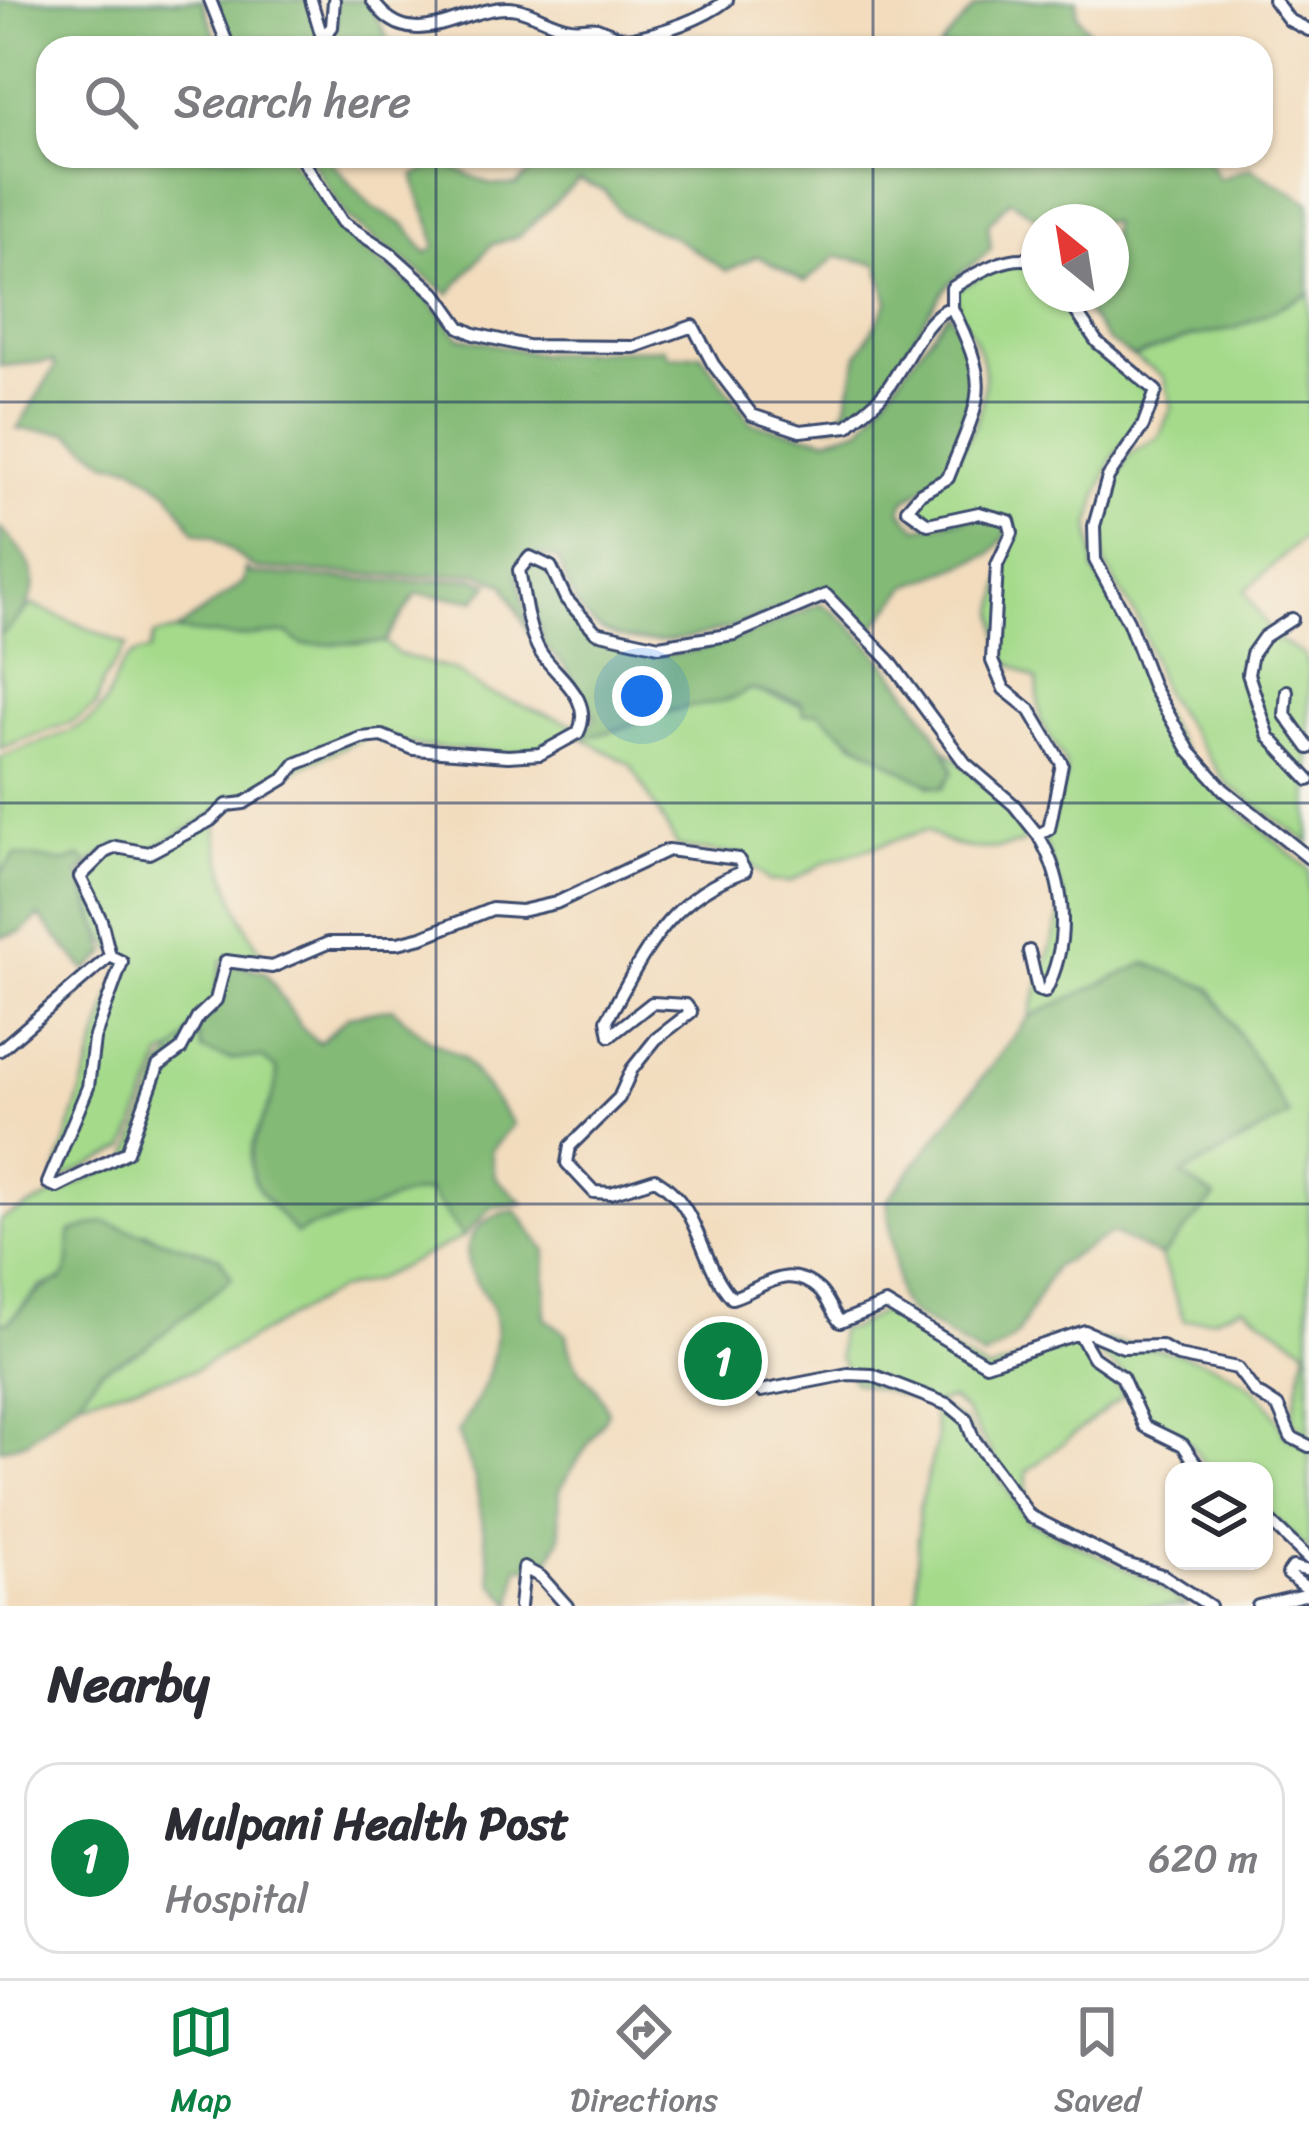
<!DOCTYPE html>
<html lang="en">
<head>
<meta charset="utf-8">
<style>
	:root { --surface:#fff; --page:#f2f2f3; --text:#2b2b33; --muted:#7c7c81; --line:#e1e1e2; --accent:#0b8043 }
	body { margin:0; font-family:Sriracha,sans-serif; background:var(--page); color:var(--text) }
	.controls { position:absolute; right:36px; bottom:36px; display:grid; overflow:hidden; border-radius:24px; box-shadow:0 3px 9px #0004 }
	.controls button { width:108px; height:108px; display:grid; place-items:center; padding:0; border:0; border-bottom:3px solid var(--line); background:var(--surface); color:var(--text); font:60px sans-serif }
	.compass { position:absolute; left:1021px; top:204px; width:108px; height:108px; border-radius:50%; background:var(--surface); box-shadow:0 3px 9px #0004; rotate:330deg }
	.you { position:absolute; left:642px; top:696px; width:42px; height:42px; margin:-30px; border:9px solid #fff; border-radius:50%; background:#1a73e8; box-shadow:0 0 0 18px #1a73e833 }
	.badge { display:grid; place-items:center; width:78px; height:78px; border-radius:50%; background:var(--accent); color:#fff; font-size:39px; font-weight:700 }
	.pin { position:absolute; translate:-50% -50%; border:6px solid #fff; box-shadow:0 3px 12px #0006 }
	.list { margin:0; padding:0; list-style:none }
	h2 { display:flex; justify-content:space-between; align-items:center; height:156px; margin:0; padding:0 48px; font-size:51px }
	h2 small { font-size:39px; font-weight:400; color:var(--muted) }
	.list li { display:grid; grid-template-columns:78px 1fr auto; gap:36px; align-items:center; box-sizing:border-box; height:192px; margin:0 24px 24px; padding:0 24px; border:3px solid var(--line); border-radius:36px }
	.list b { display:block; font-size:45px; white-space:nowrap }
	.list p { margin:0; font-size:39px; white-space:nowrap; color:var(--muted) }
	.list em { font-size:39px; font-style:normal; color:var(--muted) }
	.icon { flex:none; width:66px; height:66px; fill:none; stroke:currentColor; stroke-width:2; stroke-linecap:round; stroke-linejoin:round }
	.map { position:relative; flex:none; width:1309px; height:1606px; overflow:hidden }
	.search { position:absolute; background:var(--surface); box-shadow:0 3px 9px #0004; left:36px; right:36px; top:36px; height:132px; display:flex; align-items:center; gap:30px; box-sizing:border-box; padding:0 42px; border-radius:36px; color:var(--muted); font-size:45px }
	.sheet { height:372px; background:var(--surface) }
	nav { display:flex; justify-content:space-around; align-items:center; box-sizing:border-box; height:168px; border-top:3px solid var(--line); background:var(--surface); font-size:33px; color:var(--muted) }
	nav a { display:grid; justify-items:center; gap:6px }
	nav .on { color:var(--accent) }
	.map>svg:first-child { display:block }
	.green { fill:#a4da8a; stroke:#608474; stroke-width:3 }
	.forest { fill:#83ba76; stroke:#4f746a; stroke-width:3 }
	.lines { fill:none; stroke-linecap:round; stroke-linejoin:round }
	.minor-casing { stroke:#3b496c; stroke-width:16 }
	.minor { stroke:#fff; stroke-width:10 }
	.grid { fill:none; stroke:#1b2f5e; stroke-width:3; stroke-opacity:0.55 }
</style>
</head>
<body>
<div class="map">
<svg width="1309" height="1606" viewBox="0 0 1309 1606">
	<rect width="100%" height="100%" fill="#f7f3e8"/>
	<filter id="ink" filterUnits="userSpaceOnUse"><feTurbulence type="fractalNoise" baseFrequency=".00833" numOctaves="2"/><feDisplacementMap in="SourceGraphic" scale="24" xChannelSelector="R" yChannelSelector="G"/><feConvolveMatrix kernelMatrix="1 2 1 2 8 2 1 2 1" color-interpolation-filters="sRGB"/></filter>
	<filter id="wash" filterUnits="userSpaceOnUse"><feTurbulence type="fractalNoise" baseFrequency=".004" numOctaves="4" result="noise"/><feDisplacementMap in="SourceGraphic" scale="48" xChannelSelector="R" yChannelSelector="G"/><feGaussianBlur stdDeviation="2.7" result="paint"/><feColorMatrix in="noise" values="0 0 0 0 0 0 0 0 0 0 0 0 0 0 0 0 0 1.4 0 .05"/><feComposite in="paint" operator="in"/></filter>
	<g filter="url(#wash)">
		<rect width="100%" height="100%" fill="#f2dcbd"/>
		<!-- green -->
		<path class="green" d="M1005,263l34,5v26h20l37,57 52,39 1,18 -37,51 -14,35 -8,32 4,45 35,60 20,60 40,69 34,37 86,72v569l-17,-19 14,-71 -63,-42 -29,12 -30,3 -23,-64 53,-59 -34,-22 109,-61 -79,-127 -63,-24 -118,53 36,-116 -23,-66 24,-57 -1,-16 -25,-42 -3,-40 -35,-22 -6,-46 17,-92 -95,-1 -6,-10c42,-43 93,-102 64,-167 -9,-19 -22,-29 -19,-52z
			M1309,293v239l-64,59 28,46 31,18 5,15v173l-82,-59 -63,-90 -24,-71 -35,-58 -4,-27 10,-47 18,-36 30,-18 13,-31 -9,-30 -30,-19 57,-20 46,-9z
			M32,605l95,40 -25,38 -6,23 -24,16 -72,26v-112z
			M176,631l111,2 16,12 82,-3 13,12 58,17 30,21 92,34 -39,25 -28,2 -87,-6 -52,-13 -90,42 -130,73 -36,-4 -27,18 -10,-6 -15,5 -49,-6 -15,18v-116c29,-14 74,-23 97,-44 21,-21 13,-59 52,-63l5,-16z
			M749,689l70,22 34,31 46,21 32,24 22,-15 -7,-22 75,68 5,14 -4,11c-32,10 -70,8 -95,-13l-101,32 -36,20 -21,-1 -28,-26 -63,-8 -47,-82 -50,-28c32,-3 54,-14 84,-24 28,-10 62,-6 84,-24z
			M217,817c-5,33 29,124 54,147l-49,-4 -8,37 -35,51 -17,9 -36,91 -73,35 60,-194 13,-27c-24,-18 -40,-62 -40,-91l30,-21 31,6z
			M196,1026l33,33 33,-2 15,12c2,39 -38,71 -23,111 7,18 31,38 42,54 18,-11 37,-11 57,-18 27,-9 45,-23 76,-25l34,46 -91,44 -33,8 -146,82 -115,29 23,-30 44,-22 86,-71 -13,-20 -41,-8 -31,-17 -77,32 -7,16 -21,6 -34,37 -7,-2v-101l127,-59 36,-95z
			M883,1311l105,60 74,-26 16,-1c13,20 33,30 46,51l-97,76 -1,36 -61,-96 -14,-12 -16,4 29,19 63,98 116,57 44,29h-271l3,-98 18,-67 -5,-37 -78,-22 -15,-25v-28h12z
			M1093,1339c71,12 164,17 191,95l25,15v101l-45,-41v-38h-55l-20,-29 -35,-14 -12,-13 -11,-35 -37,-29z"/>
		<!-- forest -->
		<path class="forest" d="M0,0h202l18,48h-172v108h240l69,89 68,50 34,42 80,17 125,-6 5,9 32,-3 51,69 74,16 36,-11 86,-116 22,31 6,51 -30,79 -41,27 -4,11 16,17 65,-11 18,5 7,12 -16,20 -83,32 -39,48 -43,-47c-56,29 -195,92 -245,24 -11,-15 -17,-35 -23,-52l-32,-5 -9,14 13,67 -26,-51 -27,-11 -62,4 -159,-8 -43,-32 -18,-5 -27,-41 -35,-25 -26,-4 -38,-29 -52,-4 38,-62 -2,-6 -53,5z
			M214,0h95l14,41 13,-12v-29h32l21,41 15,7h-171z
			M996,0h81v15l24,33h-162l35,-40z
			M308,156h18l46,51 34,19 20,27 9,-5c-2,-31 -18,-44 -21,-72l28,-13 50,22h24l34,-29h162l60,8 6,-8h428l13,23 31,-11 59,34v91l-73,35 -46,9 -57,20 -25,-16 -36,-47h39v-72h-67l-34,-22 -22,24 3,24c-12,15 -30,22 -42,36 -34,39 -67,136 -123,142l20,-18 12,-53 30,-53 -10,-38 -41,-8 -32,26 -48,-26 -30,15 -55,-35 -49,-20 -18,-25 -26,-11 -60,56 -28,9 -42,49 -101,-75z
			M0,528c45,42 45,69 0,108z
			M530,561c30,11 30,44 51,65 63,63 173,7 239,-23 43,22 119,122 133,168l-10,17c-20,-1 -108,-58 -124,-76l-15,2 -3,-12 -52,-13c-22,18 -56,14 -84,24 -30,10 -52,21 -84,24l14,-20 -32,-53 -19,-18 -19,-77z
			M246,569l6,5 165,8 56,-4 17,6 -15,16 -59,-6 -31,48 -83,3 -15,-12 -52,4 -59,-6 68,-49z
			M15,855l49,7 15,-5 10,6 -10,11 28,79 -21,18 -47,-55 -17,16 -22,5v-63z
			M1146,963l64,25 79,127 -108,60 34,22 -54,60 -49,-24 -58,34 -38,70 -32,21 -76,-47 -9,-13 -12,-97 142,-184z
			M234,964l31,8 37,56 17,15 30,-27 43,-8 35,31 36,18 50,67 -22,27 4,26 28,26 -31,4 -29,30 -34,-46c-31,2 -49,16 -76,25 -20,7 -39,6 -57,18 -11,-16 -35,-36 -42,-53 -16,-40 25,-73 23,-111l-15,-12 -33,1 -27,-9 -6,-24 22,-21 6,-37z
			M516,1211l30,40 -1,67 22,16c6,47 28,39 41,79l-49,77 1,48 -15,31 -27,-2 -5,38 -21,-23 -17,-103 -18,-46c23,-35 38,-63 39,-105 1,-26 -20,-39 -27,-60 -9,-34 19,-55 47,-57z
			M104,1222l115,35 13,21 -87,70 -44,22 -23,30 -51,41 -27,8v-128l7,2c21,-17 29,-36 55,-43l7,-16 1,-32z"/>
	</g>
	<g filter="url(#ink)">
		<g class="lines">
			<!-- minor casing -->
			<g class="minor-casing">
				<path id="minor" d="M210,0l19,48
					M311,0l11,37 10,-10 2,-27
					M372,0c42,62 95,0 145,9 18,4 34,16 53,19 10,2 17,-2 27,0 11,4 24,12 35,10 30,-5 71,-19 95,-38
					M1274,0l15,20 20,10
					M1064,294l33,48 59,49 -13,35 -35,51 -14,49 1,34 33,61 26,68 36,63 34,38 85,68
					M952,308v-20c23,-14 62,-39 87,-25
					M1292,619l-28,18 -12,17 -4,20 21,63 40,43
					M1287,691l-2,24 24,33
					M1029,951l9,39 7,2c26,-50 21,-110 -7,-157
					M110,956l-9,-36 -21,-43 25,-25 11,-5 33,6 62,-33 16,-15 17,-2 40,-24 12,-15 65,-26 21,-2 32,13 94,7 32,-2 38,-21c17,-34 -22,-57 -37,-80 -14,-21 -17,-59 -22,-83l11,-13 21,10 15,32 30,33 63,14 75,-12 92,-39 63,65 76,103 49,42 24,30 11,-6 13,-65 -32,-54 -26,-21 -12,-28 5,-96 15,-32 -3,-12 -30,-8 -51,11 -21,-15 14,-16 27,-15c32,-82 45,-87 4,-170 -27,4 -51,66 -69,86 -10,12 -24,21 -35,32l-48,5 -48,-16 -39,-51 -20,-38 -59,21 -107,-1 -53,-12 -14,-7 -22,-31 -48,-43 -48,-31 -42,-66
					M0,1050l110,-94 12,6 -28,77 -6,48 -40,96 9,4 70,-35 31,-86 23,-17 17,-32 18,-17 10,-39 46,6 56,-24h70l24,-6 70,-28 29,2 35,-8 112,-53 70,9 7,12c-78,28 -99,79 -138,149l3,16 42,-33 34,2 5,7 -35,27 -24,30 -13,29 -49,48 -3,17 27,29 17,1 44,-14c47,28 43,82 77,119 30,-9 55,-37 87,-8 9,8 13,23 21,32l46,-18 100,60 99,-33 38,16 38,-1 17,10 59,12 18,24 23,15 13,30 18,9
					M1079,1333l14,24 29,20 22,49 39,19 18,26
					M761,1391l87,-17 24,1 77,30 17,14 7,19 57,78 93,47 41,13 46,30
					M1264,1516l45,43
					M1309,1571l-16,-4 -5,7 21,16
					M520,1606l4,-38 17,9 26,29
					M1258,1606l51,-12"/>
			</g>
			<!-- minor -->
			<use href="#minor" class="minor"/>
		</g>
	</g>
	<!-- grid -->
	<path class="grid" d="M436,0v48M873,0v48M436,156v1450M873,156v1450M0,402h1309M0,803h1309M0,1204h1309"/>
</svg>
<div class="controls">
<button><svg class="icon" aria-label="layers" viewBox="0 0 24 24"><path d="M12 4l9 5-9 5-9-5zM3 14l9 5 9-5"/></svg></button>
</div>
<svg class="compass" viewBox="-18 -18 36 36"><path d="M0-13l5 13h-10z" fill="#e53935"/><path d="M0 13l5-13h-10z" fill="#7c7c81"/></svg>
<div class="you"></div>
<div class="pin badge" style="left:723px;top:1361px">1</div>
<div class="search"><svg class="icon" aria-label="search" viewBox="0 0 24 24"><circle cx="10" cy="10" r="6"/><path d="M15 15l6 6"/></svg>Search here</div>
</div>
<section class="sheet">
<h2>Nearby<small></small></h2>
<ul class="list">
<li><span class="badge">1</span><div><b>Mulpani Health Post</b><p>Hospital</p></div><em>620 m</em></li>
</ul>
</section>
<nav>
<a class="on"><svg class="icon" aria-label="map" viewBox="0 0 24 24"><path d="M3 6l6-2 6 2 6-2v14l-6 2-6-2-6 2zM9 4v14M15 6v14"/></svg>Map</a>
<a><svg class="icon" aria-label="directions" viewBox="0 0 24 24"><path d="M12 3l9 9-9 9-9-9zM9 14v-3h6M13 9l2 2-2 2"/></svg>Directions</a>
<a><svg class="icon" aria-label="saved" viewBox="0 0 24 24"><path d="M7 4h10v16l-5-4-5 4z"/></svg>Saved</a>
</nav>
</body>
</html>
